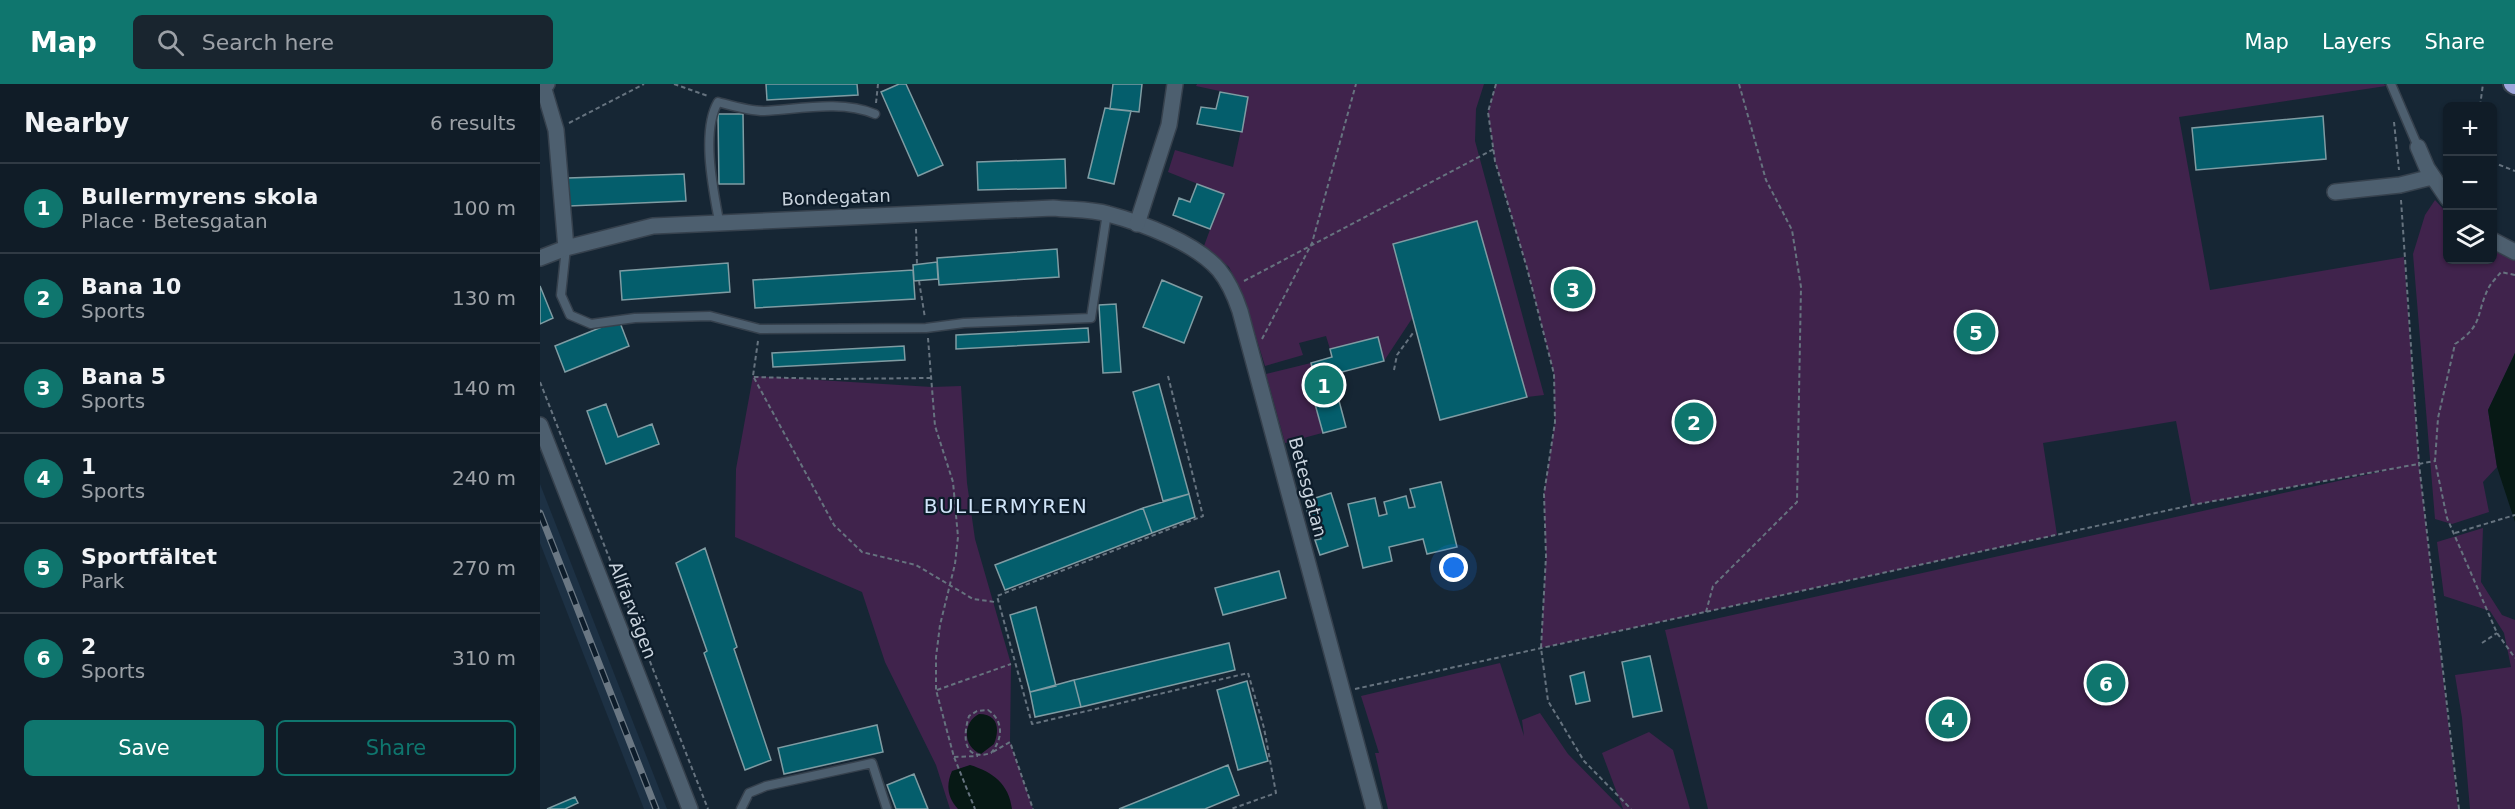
<!DOCTYPE html>
<html lang="en">
<head>
<meta charset="utf-8">
<style>
	:root { --surface:#101c27; --page:#19252f; --text:#f1f3f6; --muted:#9ca1a7; --line:#303a44; --accent:#0f766e }
	body { margin:0; font-family:"DejaVu Sans",sans-serif; background:var(--page); color:var(--text) }
	.controls { position:absolute; right:18px; top:18px; display:grid; overflow:hidden; border-radius:9px; box-shadow:0 2px 4px #0004 }
	.controls button { width:54px; height:54px; display:grid; place-items:center; padding:0; border:0; border-bottom:2px solid var(--line); background:var(--surface); color:var(--text); font:30px sans-serif }
	.you { position:absolute; left:914px; top:484px; width:21px; height:21px; margin:-15px; border:4px solid #fff; border-radius:50%; background:#1a73e8; box-shadow:0 0 0 9px #1a73e833 }
	.badge { display:grid; place-items:center; width:39px; height:39px; border-radius:50%; background:var(--accent); color:#fff; font-size:20px; font-weight:700 }
	.pin { position:absolute; translate:-50% -50%; border:3px solid #fff; box-shadow:0 2px 6px #0006 }
	.list { margin:0; padding:0; list-style:none }
	h2 { display:flex; justify-content:space-between; align-items:center; height:78px; margin:0; padding:0 24px; font-size:26px }
	h2 small { font-size:20px; font-weight:400; color:var(--muted) }
	.list li { display:grid; grid-template-columns:39px 1fr auto; gap:18px; align-items:center; box-sizing:border-box; height:90px; padding:0 24px; border-top:2px solid var(--line) }
	.list b { display:block; font-size:22px; white-space:nowrap }
	.list p { margin:0; font-size:20px; white-space:nowrap; color:var(--muted) }
	.list em { font-size:20px; font-style:normal; color:var(--muted) }
	.actions { display:flex; gap:12px; padding:18px 24px }
	.actions a { flex:1; padding:14px 0; border:2px solid var(--accent); border-radius:9px; text-align:center; font-size:21px; color:var(--accent) }
	.actions .main { background:var(--accent); color:#fff }
	.icon { flex:none; width:33px; height:33px; fill:none; stroke:currentColor; stroke-width:2; stroke-linecap:round; stroke-linejoin:round }
	.map { position:relative; flex:none; width:1975px; height:725px; overflow:hidden }
	header { display:flex; align-items:center; gap:36px; box-sizing:border-box; height:84px; padding:0 30px; background:var(--accent); color:#fff }
	header strong { font-size:28px }
	nav { display:flex; gap:33px; margin-inline-start:auto; font-size:21px }
	.search { width:420px; height:54px; background:var(--page); display:flex; align-items:center; gap:15px; box-sizing:border-box; padding:0 21px; border-radius:9px; color:var(--muted); font-size:22px }
	main { display:flex }
	aside { flex:1; background:var(--surface) }
	.map>svg:first-child { display:block }
	.built { fill:#1d3144 }
	.green { fill:#40234c }
	.water { fill:#071915 }
	.building { fill:#045e6c; stroke:#7f9ca3; stroke-width:1.5 }
	.lines { fill:none; stroke-linecap:round; stroke-linejoin:round }
	.service-casing { stroke:#36414d; stroke-width:11 }
	.minor-casing { stroke:#36414d; stroke-width:18 }
	.tertiary-casing { stroke:#36414d; stroke-width:18 }
	.trunk-casing { stroke:#36414d; stroke-width:20 }
	.path { stroke:#66737f; stroke-width:2; stroke-dasharray:4.5 3; stroke-linecap:butt }
	.service { stroke:#4d5f6f; stroke-width:8 }
	.minor { stroke:#4d5f6f; stroke-width:15 }
	.tertiary { stroke:#4d5f6f; stroke-width:15 }
	.trunk { stroke:#9ea6db; stroke-width:16 }
	.rail-casing { stroke:#6a7783; stroke-width:7 }
	.rail { stroke:#0d1c2a; stroke-width:4.5; stroke-dasharray:14; stroke-linecap:butt }
	.labels { text-anchor:middle; dominant-baseline:central; stroke-width:4.5; stroke-linejoin:round; paint-order:stroke }
	.street-label { font-size:18px; fill:#c9d3dd; stroke:#0d1c2a }
	.neighbourhood-label { font-size:20px; letter-spacing:1.5px; fill:#d0e4f8; stroke:#0d1c2a }
</style>
</head>
<body>
<header>
<strong>Map</strong>
<div class="search"><svg class="icon" aria-label="search" viewBox="0 0 24 24"><circle cx="10" cy="10" r="6"/><path d="M15 15l6 6"/></svg>Search here</div>
<nav><a>Map</a><a>Layers</a><a>Share</a></nav>
</header>
<main>
<aside>
<h2>Nearby<small>6 results</small></h2>
<ul class="list">
<li><span class="badge">1</span><div><b>Bullermyrens skola</b><p>Place · Betesgatan</p></div><em>100 m</em></li>
<li><span class="badge">2</span><div><b>Bana 10</b><p>Sports</p></div><em>130 m</em></li>
<li><span class="badge">3</span><div><b>Bana 5</b><p>Sports</p></div><em>140 m</em></li>
<li><span class="badge">4</span><div><b>1</b><p>Sports</p></div><em>240 m</em></li>
<li><span class="badge">5</span><div><b>Sportfältet</b><p>Park</p></div><em>270 m</em></li>
<li><span class="badge">6</span><div><b>2</b><p>Sports</p></div><em>310 m</em></li>
</ul>
<div class="actions"><a class="main">Save</a><a>Share</a></div>
</aside>
<div class="map">
<svg width="1975" height="725" viewBox="0 0 1975 725">
	<rect width="100%" height="100%" fill="#162634"/>
	<!-- built -->
	<path class="built" d="M0,400l127,325h-23l-104,-266z"/>
	<!-- green -->
	<path class="green" d="M657,0h287l-8,25 -1,32 69,254 -17,2 -51,-176 -83,23 20,73 -29,44 -6,-24 -48,12 -4,-13 -27,7 4,12 -38,11 -22,-71 -14,-28 -25,-21 19,-52 -55,-22 7,-22 58,17 15,-70 -52,-11z
		M956,0h888l2,2 -207,31 31,173 194,-33 15,207 39,345h-750l-43,-179 732,-162 -205,37 -16,-84 -133,22 14,92 -516,113 5,-92 -2,-62 11,-72 -1,-48 -27,-106 -32,-107 -7,-49z
		M1895,116l12,13 1,47h44l1,-9 22,9v93l-27,57 9,57 -14,15 6,30 -37,12 -17,-5 -22,-265 12,-39z
		M771,279l5,21 -5,2 11,47 -37,10 -19,-69z
		M213,292l179,11 29,-1 6,97 8,56 36,125 -1,78 23,67h-83l-14,-44 -51,-103 -23,-70 -127,-55 1,-68z
		M1943,444l-2,54 21,33 13,5v189h-45l-8,-91 -7,-43 56,-8 -7,-34 -14,-22 -46,-15 -7,-54z
		M960,579l24,73 -2,-16 18,-7 28,41 54,55h-234l-13,-56h4l-18,-57z
		M1109,648l24,18 17,59h-67l-21,-56z"/>
	<!-- water -->
	<path class="water" d="M1975,269v169l-18,-55 -9,-57z
		M439,630c19,0 21,15 15,30l-13,10c-18,-7 -19,-31 -2,-40z
		M430,681c23,7 39,19 42,44h-54c-11,-12 -12,-24 -6,-38z"/>
	<!-- building -->
	<path class="building" d="M226,0h91l1,11 -91,5z
		M359,0h7l37,81 -25,11 -37,-84z
		M573,0h29l-3,28 -29,-3z
		M680,8l28,5 -6,35 -45,-8 4,-17 15,2z
		M565,24l26,3 -17,73 -26,-6z
		M178,30h25l1,70h-25z
		M1783,32l3,43 -130,11 -4,-42z
		M525,75l1,29 -88,2 -1,-28z
		M144,90l2,27 -117,5 -1,-28z
		M657,100l27,10 -14,35 -37,-14 6,-17 11,4z
		M937,137l50,176 -87,23 -47,-176z
		M517,165l2,28 -120,8 -2,-27z
		M397,178l1,17 -24,2 -1,-16z
		M188,179l2,29 -108,8 -2,-29z
		M373,186l2,29 -160,9 -2,-28z
		M622,196l40,17 -18,46 -41,-16z
		M0,202l13,32 -13,6z
		M576,220l5,68 -18,1 -4,-68z
		M79,236l10,26 -64,26 -10,-26z
		M548,244l1,14 -133,7v-14z
		M838,253l6,24 -46,12 2,7 -6,2 12,45 -23,6 -13,-47 6,-2 -5,-21 21,-6 -2,-8z
		M364,262l1,14 -132,7 -1,-14z
		M619,300l30,110 -26,7 -30,-109z
		M66,320l12,33 34,-13 7,20 -53,20 -19,-53z
		M901,398l16,65 -30,7 -4,-15 -34,8 3,14 -29,7 -15,-64 27,-6 4,18 8,-2 -3,-12 22,-6 3,12 6,-1 -5,-18z
		M791,409l17,53 -28,9 -5,-15 6,-1 -6,-17 -4,1 -5,-15 5,-2 -2,-6z
		M649,410l6,23 -43,16 -9,-25z
		M603,424l9,25 -147,57 -10,-25z
		M165,464l32,99 -3,2 37,111 -26,10 -41,-117 3,-2 -31,-88z
		M739,487l7,27 -63,17 -8,-27z
		M496,523l20,79 -26,6 -20,-77z
		M689,559l6,27 -154,37 -7,-27z
		M1110,572l12,55 -29,6 -11,-55z
		M1044,588l6,29 -14,3 -6,-28z
		M534,596l7,27 -46,10 -5,-25z
		M707,597l21,80 -30,9 -21,-80z
		M337,641l6,27 -99,22 -6,-26z
		M688,681l11,30 -34,14h-86z
		M374,690l14,35h-32l-9,-24z
		M35,713l3,6 -13,6h-18z"/>
	<g class="lines">
		<!-- service casing -->
		<g class="service-casing">
			<path id="service" d="M1851,0l27,63
				M179,137c-6,-32 -18,-90 -1,-119 15,4 31,9 46,9 36,-2 77,-11 111,3
				M26,164l-5,47 9,20 21,9 44,-6 75,-2 50,13 166,-1 38,-5 127,-5 16,-105
				M201,725l8,-16 17,-7 106,-23 15,46"/>
		</g>
		<!-- minor casing -->
		<g class="minor-casing">
			<path id="minor" d="M7,0l-4,2 13,44 10,118
				M1878,63l9,21 21,31
				M1795,108l65,-7 32,-8
				M1952,156l23,12
				M0,174l26,-10 87,-22 400,-18c18,2 38,1 55,6 34,9 88,29 111,56 10,12 16,26 21,41l134,498"/>
		</g>
		<!-- tertiary casing -->
		<g class="tertiary-casing">
			<path id="tertiary" d="M597,140l32,-99 6,-41
				M0,341l150,384"/>
		</g>
		<!-- trunk casing -->
		<g class="trunk-casing">
			<path id="trunk" d="M1972,0l3,2"/>
		</g>
		<!-- path -->
		<path class="path" d="M134,0l34,12
			M956,0l-8,28 7,49 32,107 27,106 1,48 -11,72 2,62 -5,92 7,53 36,60 47,48
			M336,19l2,-19
			M1940,22l3,-22
			M1854,38l5,48
			M29,39l75,-39
			M1952,78l23,9
			M1861,116l18,264 40,345
			M376,145l1,36
			M1975,191l-14,-3c-4,5 -9,10 -12,15 -14,27 -4,37 -34,57l-17,74 -3,43 12,57 50,115 18,25
			M379,197l6,37
			M704,197l250,-132
			M388,254l7,88 18,56 5,55 -3,27 -15,61 -4,32v33l18,67 21,52
			M722,255l50,-96 44,-159
			M218,257l-5,35 81,149 28,27 54,13 57,34 22,3
			M854,286l3,-15 16,-22
			M628,292l35,140 -206,80 35,128 216,-51 16,55 12,65 -45,16
			M214,293l77,2 100,-1
			M0,298l168,427
			M1915,449l60,-18
			M1166,528l7,-26 84,-84 4,-215 -9,-57 -26,-50 -27,-96
			M1942,559l15,-10
			M815,605l837,-184 243,-44
			M397,606l74,-26
			M448,626c16,11 15,29 3,43 -29,9 -28,-18 -22,-37l8,-5z
			M453,668l17,-10 23,67
			M414,673l24,-1"/>
		<!-- service -->
		<use href="#service" class="service"/>
		<!-- minor -->
		<use href="#minor" class="minor"/>
		<!-- tertiary -->
		<use href="#tertiary" class="tertiary"/>
		<!-- trunk -->
		<use href="#trunk" class="trunk"/>
		<!-- rail casing -->
		<g class="rail-casing">
			<path id="rail" d="M0,429l116,296"/>
		</g>
		<!-- rail -->
		<use href="#rail" class="rail"/>
	</g>
	<g class="labels">
		<!-- street labels -->
		<g class="street-label">
			<text transform="translate(296 113) rotate(-2)">Bondegatan</text>
			<text transform="translate(768 403) rotate(75)">Betesgatan</text>
			<text transform="translate(93 526) rotate(69)">Allfarvägen</text>
		</g>
		<!-- neighbourhood labels -->
		<g class="neighbourhood-label">
			<text x="466" y="422">BULLERMYREN</text>
		</g>
	</g>
</svg>
<div class="controls">
<button>+</button>
<button>−</button>
<button><svg class="icon" aria-label="layers" viewBox="0 0 24 24"><path d="M12 4l9 5-9 5-9-5zM3 14l9 5 9-5"/></svg></button>
</div>
<div class="you"></div>
<div class="pin badge" style="left:784px;top:301px">1</div>
<div class="pin badge" style="left:1154px;top:338px">2</div>
<div class="pin badge" style="left:1033px;top:205px">3</div>
<div class="pin badge" style="left:1408px;top:635px">4</div>
<div class="pin badge" style="left:1436px;top:248px">5</div>
<div class="pin badge" style="left:1566px;top:599px">6</div>
</div>
</main>
</body>
</html>
